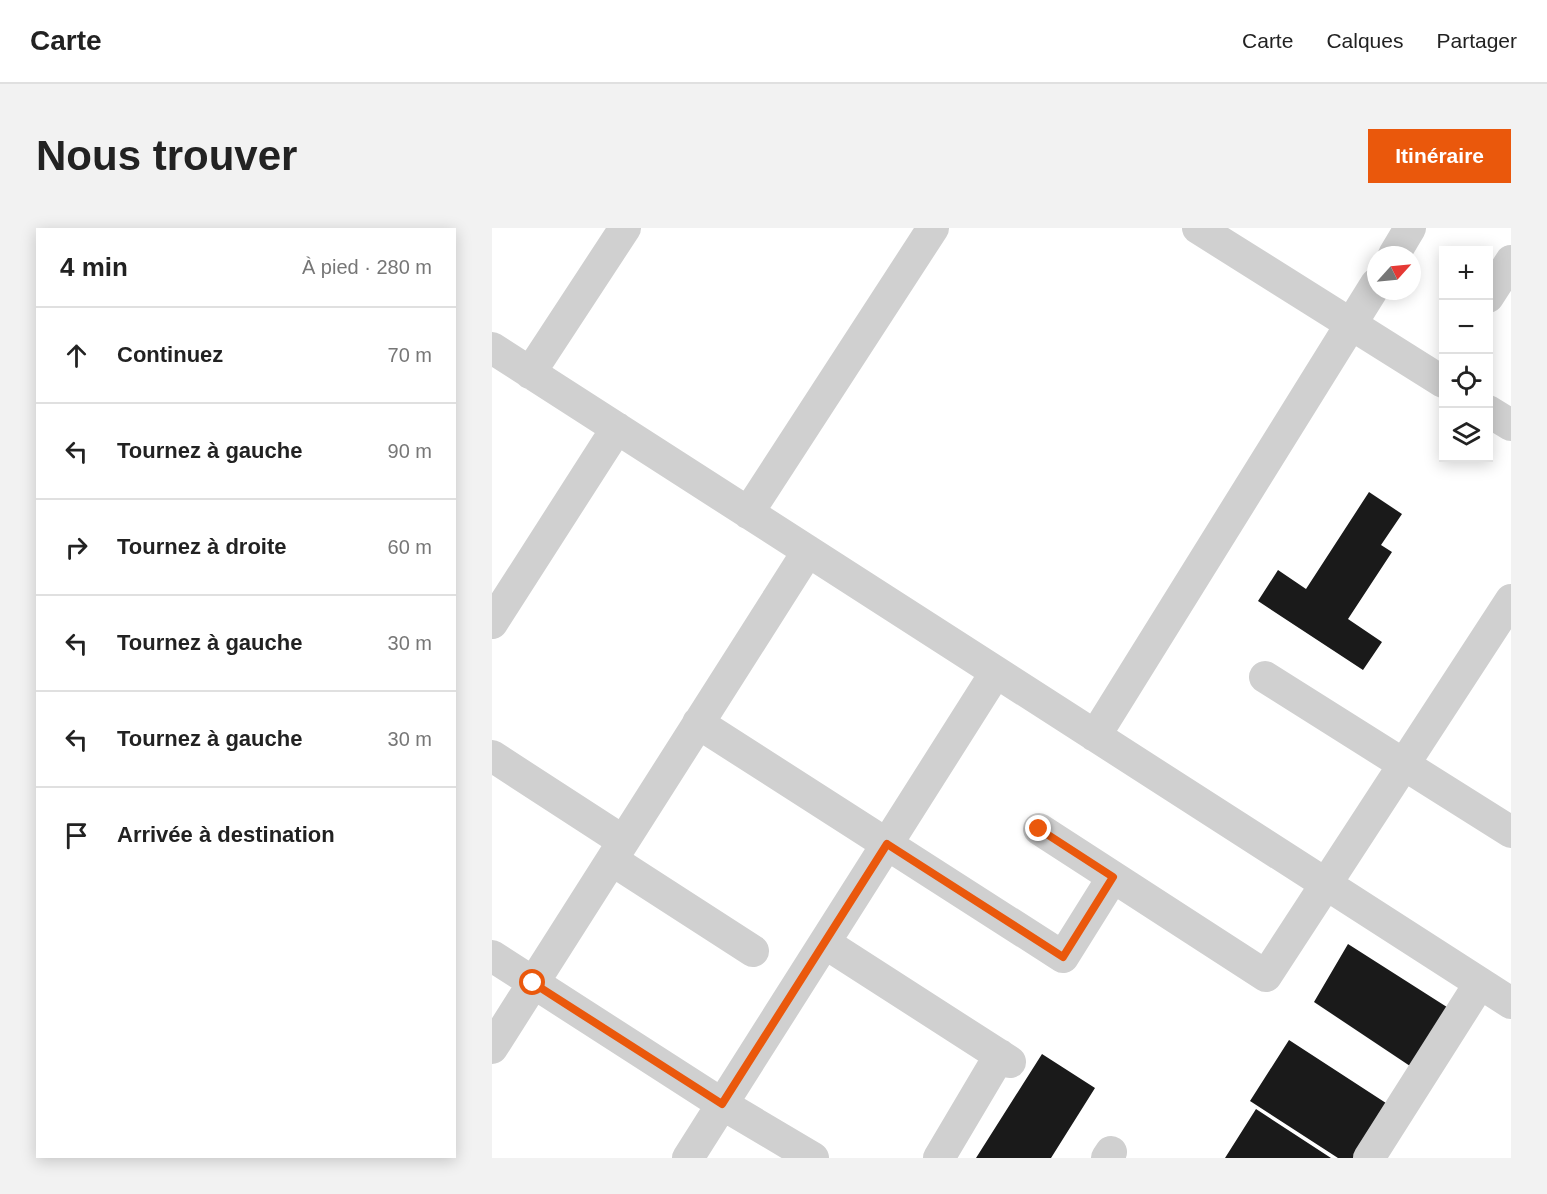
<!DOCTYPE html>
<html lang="fr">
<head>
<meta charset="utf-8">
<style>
	:root { --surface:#fff; --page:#f2f2f2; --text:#222; --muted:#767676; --line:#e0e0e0; --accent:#ea580c }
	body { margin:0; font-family:Arial,sans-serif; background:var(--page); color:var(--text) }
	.controls { position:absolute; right:18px; top:18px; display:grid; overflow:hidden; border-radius:0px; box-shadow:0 3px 15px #0003 }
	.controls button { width:54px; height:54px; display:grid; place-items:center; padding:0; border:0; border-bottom:2px solid var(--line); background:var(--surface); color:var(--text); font:30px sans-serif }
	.compass { position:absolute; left:875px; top:18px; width:54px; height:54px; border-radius:50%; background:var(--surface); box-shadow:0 3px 15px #0003; rotate:63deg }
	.stop { position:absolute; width:18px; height:18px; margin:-14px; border:4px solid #ea580c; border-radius:50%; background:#fff }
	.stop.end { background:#ea580c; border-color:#fff; box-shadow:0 2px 6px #0008 }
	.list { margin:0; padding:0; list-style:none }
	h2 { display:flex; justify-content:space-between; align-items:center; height:78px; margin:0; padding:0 24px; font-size:26px }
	h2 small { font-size:20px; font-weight:400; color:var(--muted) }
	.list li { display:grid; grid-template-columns:39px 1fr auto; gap:18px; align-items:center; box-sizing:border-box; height:96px; padding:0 24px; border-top:2px solid var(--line) }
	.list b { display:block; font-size:22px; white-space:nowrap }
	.list em { font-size:20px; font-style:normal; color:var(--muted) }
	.icon { flex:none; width:33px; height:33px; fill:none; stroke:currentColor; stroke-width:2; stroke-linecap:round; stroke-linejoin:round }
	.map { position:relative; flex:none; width:1019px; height:930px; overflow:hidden; border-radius:0px }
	header { display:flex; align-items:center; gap:36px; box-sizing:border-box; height:84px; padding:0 30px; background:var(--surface); border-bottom:2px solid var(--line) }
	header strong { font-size:28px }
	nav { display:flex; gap:33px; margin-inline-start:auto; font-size:21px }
	.intro { display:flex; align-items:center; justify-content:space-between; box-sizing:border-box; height:144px; padding:0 36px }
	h1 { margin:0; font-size:42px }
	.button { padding:15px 27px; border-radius:0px; background:var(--accent); color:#fff; font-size:21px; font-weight:700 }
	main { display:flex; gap:36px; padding:0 36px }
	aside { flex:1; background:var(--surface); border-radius:0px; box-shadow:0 3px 15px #0003 }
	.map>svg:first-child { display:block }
	.building { fill:#1a1a1a }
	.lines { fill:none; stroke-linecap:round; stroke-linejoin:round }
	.minor { stroke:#d0d0d0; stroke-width:32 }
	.route { stroke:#ea580c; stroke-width:8 }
</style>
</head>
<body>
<header>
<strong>Carte</strong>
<nav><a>Carte</a><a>Calques</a><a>Partager</a></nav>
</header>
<div class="intro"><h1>Nous trouver</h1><a class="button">Itinéraire</a></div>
<main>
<aside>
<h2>4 min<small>À pied · 280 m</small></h2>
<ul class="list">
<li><svg class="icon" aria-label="ahead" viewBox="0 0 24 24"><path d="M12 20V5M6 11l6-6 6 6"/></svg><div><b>Continuez</b></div><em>70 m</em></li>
<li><svg class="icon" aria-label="left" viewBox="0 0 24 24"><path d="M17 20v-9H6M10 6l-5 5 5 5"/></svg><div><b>Tournez à gauche</b></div><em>90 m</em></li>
<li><svg class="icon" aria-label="right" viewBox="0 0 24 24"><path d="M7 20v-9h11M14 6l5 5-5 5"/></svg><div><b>Tournez à droite</b></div><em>60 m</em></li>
<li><svg class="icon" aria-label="left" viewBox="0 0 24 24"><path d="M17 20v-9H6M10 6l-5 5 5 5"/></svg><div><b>Tournez à gauche</b></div><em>30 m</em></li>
<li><svg class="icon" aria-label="left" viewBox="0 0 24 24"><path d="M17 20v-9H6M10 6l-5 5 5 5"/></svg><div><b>Tournez à gauche</b></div><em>30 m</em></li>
<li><svg class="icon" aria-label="arrive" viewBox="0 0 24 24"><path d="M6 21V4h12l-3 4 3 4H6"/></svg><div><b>Arrivée à destination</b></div></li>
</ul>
</aside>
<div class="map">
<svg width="1019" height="930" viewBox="0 0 1019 930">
	<rect width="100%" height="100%" fill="#fff"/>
	<!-- building -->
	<path class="building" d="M877,264l33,22 -21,31 11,7 -44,67 34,23 -19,28 -105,-69 20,-31 28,19z
		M856,716l102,65 -37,59 -99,-66z
		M797,812l100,65 -33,53h-18l-88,-57z
		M550,826l53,34 -44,70h-75z
		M764,881l75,49h-106z"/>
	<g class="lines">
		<!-- minor -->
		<path class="minor" d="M706,0l245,154
			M902,27l16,-27
			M996,69l23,-36
			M0,120l1019,655
			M38,145l95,-145
			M996,183l23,14
			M256,285l185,-285
			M0,395l125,-195
			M773,449l246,155
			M206,495l365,234 50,-80
			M603,508l281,-452
			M0,528l131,85
			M547,601l227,147 245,-376
			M120,632l141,91
			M333,715l185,119
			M0,728l230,148 91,54
			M0,820l316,-497
			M196,930l308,-486
			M447,930l61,-103
			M615,930l4,-6
			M877,930l111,-175"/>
	</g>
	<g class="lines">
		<!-- route -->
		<path class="route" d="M41,755l189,121 165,-260 176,113 50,-80 -74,-48"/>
	</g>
</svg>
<div class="controls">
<button>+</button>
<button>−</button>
<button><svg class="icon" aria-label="locate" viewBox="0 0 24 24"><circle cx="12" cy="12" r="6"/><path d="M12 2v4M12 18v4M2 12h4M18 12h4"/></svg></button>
<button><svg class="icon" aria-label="layers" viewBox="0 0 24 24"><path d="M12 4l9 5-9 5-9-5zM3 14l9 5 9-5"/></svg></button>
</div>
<svg class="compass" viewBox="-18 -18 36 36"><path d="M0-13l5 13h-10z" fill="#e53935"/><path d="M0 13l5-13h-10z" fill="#767676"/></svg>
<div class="stop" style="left:41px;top:755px"></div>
<div class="stop end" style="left:547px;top:601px"></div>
</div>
</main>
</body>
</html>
